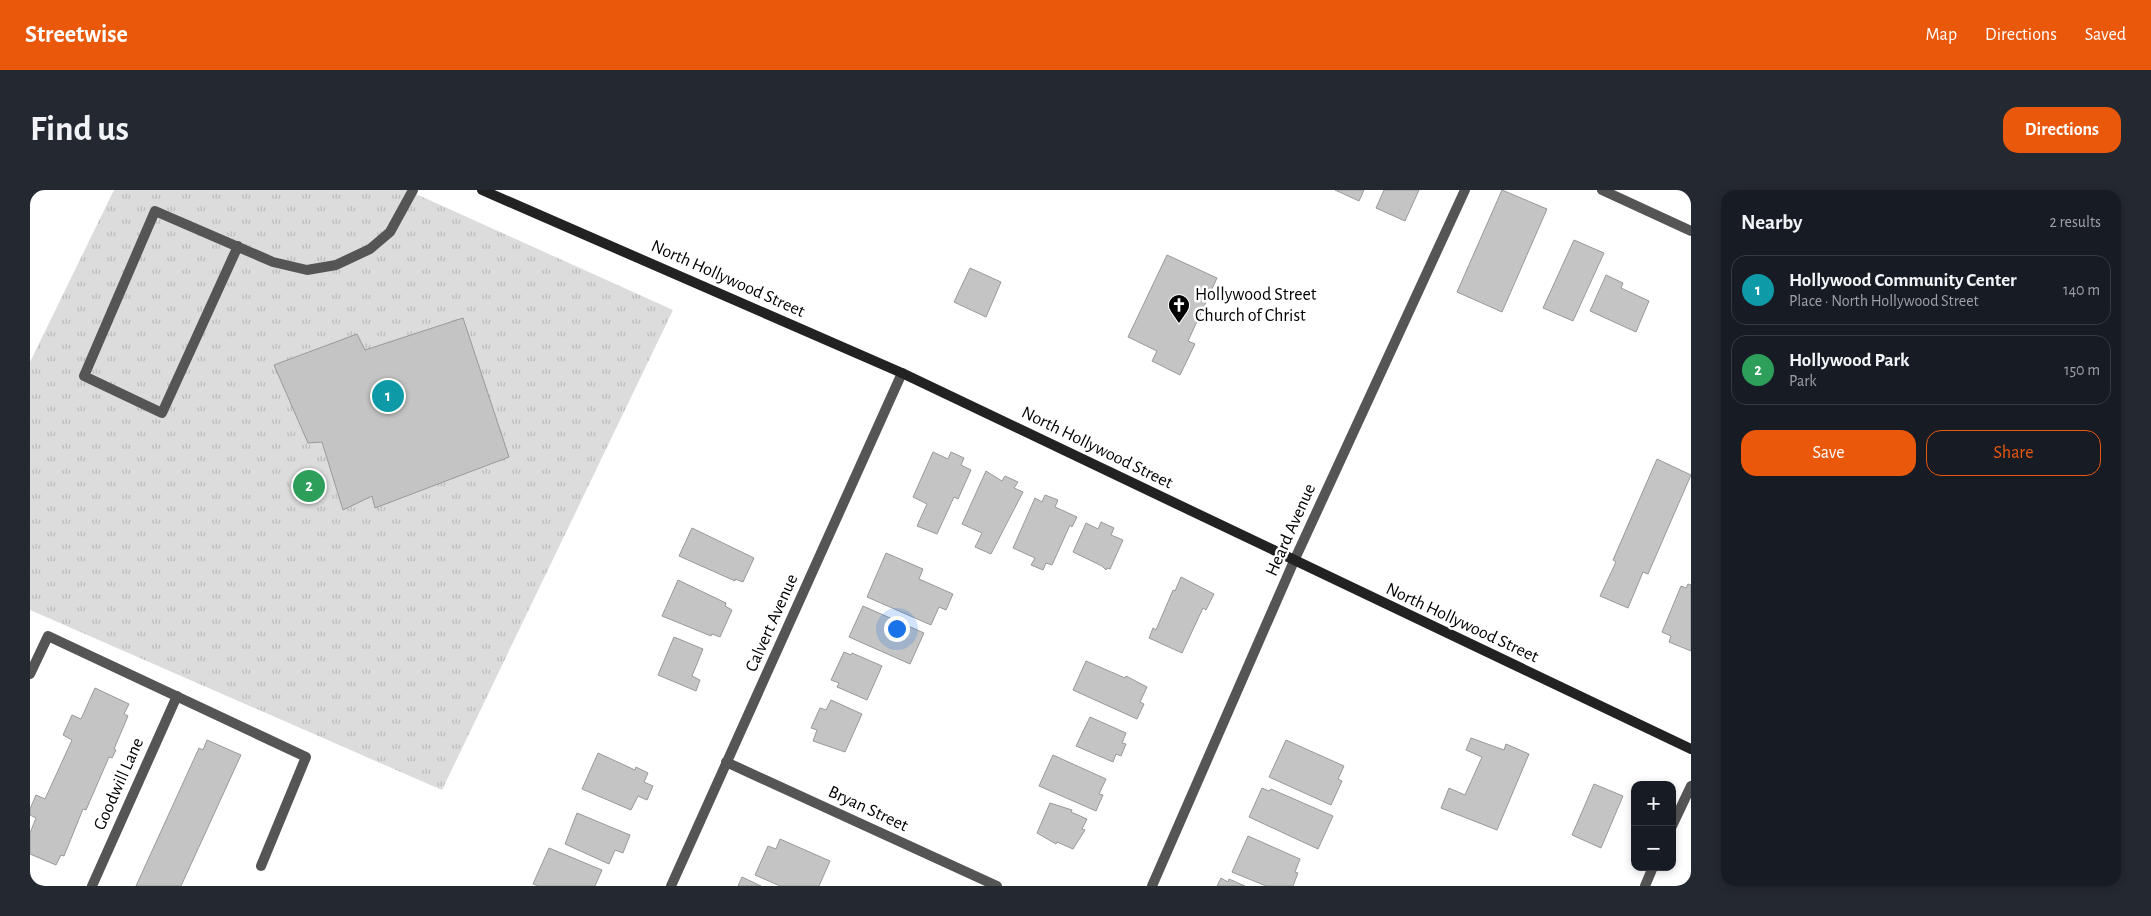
<!DOCTYPE html>
<html lang="en">
<head>
<meta charset="utf-8">
<style>
	:root { --surface:#171b24; --page:#242831; --text:#f1f3f6; --muted:#9ea1a6; --line:#363941; --accent:#ea580c }
	body { margin:0; font-family:"Alegreya Sans",sans-serif; background:var(--page); color:var(--text) }
	.controls { position:absolute; right:15px; bottom:15px; display:grid; overflow:hidden; border-radius:10px; box-shadow:0 2px 8px #0003 }
	.controls button { width:45px; height:45px; display:grid; place-items:center; padding:0; border:0; border-bottom:1px solid var(--line); background:var(--surface); color:var(--text); font:25px sans-serif }
	.you { position:absolute; left:866px; top:438px; width:18px; height:18px; margin:-12px; border:4px solid #fff; border-radius:50%; background:#1a73e8; box-shadow:0 0 0 8px #1a73e833 }
	.badge { display:grid; place-items:center; width:32px; height:32px; border-radius:50%; background:var(--accent); color:#fff; font-size:16px; font-weight:700 }
	.pin { position:absolute; translate:-50% -50%; border:2px solid #fff; box-shadow:0 1px 5px #0006 }
	.list { margin:0; padding:0; list-style:none }
	h2 { display:flex; justify-content:space-between; align-items:center; height:65px; margin:0; padding:0 20px; font-size:21px }
	h2 small { font-size:16px; font-weight:400; color:var(--muted) }
	.list li { display:grid; grid-template-columns:32px 1fr auto; gap:15px; align-items:center; box-sizing:border-box; height:70px; margin:0 10px 10px; padding:0 10px; border:1px solid var(--line); border-radius:15px }
	.list b { display:block; font-size:19px; white-space:nowrap }
	.list p { margin:0; font-size:16px; white-space:nowrap; color:var(--muted) }
	.list em { font-size:16px; font-style:normal; color:var(--muted) }
	.actions { display:flex; gap:10px; padding:15px 20px }
	.actions a { flex:1; padding:11px 0; border:1px solid var(--accent); border-radius:15px; text-align:center; font-size:18px; color:var(--accent) }
	.actions .main { background:var(--accent); color:#fff }
	.map { position:relative; flex:none; width:1661px; height:696px; overflow:hidden; border-radius:15px }
	header { display:flex; align-items:center; gap:30px; box-sizing:border-box; height:70px; padding:0 25px; background:var(--accent); color:#fff }
	header strong { font-size:24px }
	nav { display:flex; gap:28px; margin-inline-start:auto; font-size:18px }
	.intro { display:flex; align-items:center; justify-content:space-between; box-sizing:border-box; height:120px; padding:0 30px }
	h1 { margin:0; font-size:35px }
	.button { padding:12px 22px; border-radius:15px; background:var(--accent); color:#fff; font-size:18px; font-weight:700 }
	main { display:flex; gap:30px; padding:0 30px }
	aside { flex:1; background:var(--surface); border-radius:15px; box-shadow:0 2px 8px #0003 }
	.map>svg:first-child { display:block }
	.park { fill:url(#park-tufts) }
	.building { fill:#c4c4c4; stroke:#999 }
	.lines { fill:none; stroke-linecap:round; stroke-linejoin:round }
	.lane { stroke:#555; stroke-width:10 }
	.street { stroke:#555; stroke-width:10 }
	.secondary { stroke:#222; stroke-width:10 }
	.labels { text-anchor:middle; dominant-baseline:central; stroke-width:5; stroke-linejoin:round; paint-order:stroke }
	.street-label { font-size:18px; fill:#000; stroke:#fff }
	.poi-label { font-size:18px; fill:#000; stroke:#fff; text-anchor:start }
</style>
</head>
<body>
<header>
<strong>Streetwise</strong>
<nav><a>Map</a><a>Directions</a><a>Saved</a></nav>
</header>
<div class="intro"><h1>Find us</h1><a class="button">Directions</a></div>
<main>
<div class="map">
<svg width="1661" height="696" viewBox="0 0 1661 696">
	<defs>
		<pattern id="park-tufts" width="24" height="20" patternUnits="userSpaceOnUse" patternTransform="scale(1.25)"><rect width="24" height="20" fill="#dcdcdc"/><path d="M3 7l-1-3M5 7V3M7 7l1-3M15 17l-1-3M17 17v-4M19 17l1-3" fill="none" stroke="#bbb"/></pattern>
	</defs>
	<rect width="100%" height="100%" fill="#fff"/>
	<!-- park -->
	<path class="park" d="M84,0h293l266,120 -231,480 -412,-180v-248z"/>
	<!-- building -->
	<path class="building" d="M1305,0h29l-5,11z
		M1354,0h35l-14,31 -29,-13z
		M1472,0l45,19 -45,103 -45,-20z
		M1544,50l30,13 -31,68 -30,-13z
		M1137,65l50,23 -29,63 7,3 -15,31 -28,-14 5,-10 -29,-14z
		M940,78l31,14 -15,35 -32,-15z
		M1576,85l17,8 -2,5 28,13 -13,31 -46,-21z
		M433,128l46,139 -134,51 -3,-12 -29,14 -21,-68 -14,1 -34,-78 83,-31 8,16z
		M903,262l15,7 3,-7 13,6 -3,7 10,5 -13,29 -4,-2 -17,37 -20,-8 10,-22 -14,-7z
		M1627,269l34,16 -43,99 -5,-2 -15,36 -28,-12 16,-34 -3,-2z
		M956,281l16,10 3,-5 13,6 -4,6 9,4 -32,62 -16,-7 7,-14 -20,-9z
		M1015,305l13,5 -3,7 22,10 -5,10 -2,-2 -18,40 -6,-2 -3,7 -12,-5 4,-7 -22,-10 22,-50 7,4z
		M1071,332l13,6 -3,7 12,5 -13,29 -3,-1 -1,2 -4,-4 -29,-14 13,-29 12,6z
		M662,338l62,30 -11,24 -8,-3v2l-56,-25z
		M856,363l37,16 -4,10 34,15 -7,16 -7,-3 -8,18 -64,-28z
		M1151,387l33,17 -8,16 -3,-2 -21,45 -33,-15 4,-10 3,2 17,-40 2,1z
		M648,390l48,23 -1,3 7,4 -12,27 -8,-3 -1,2 -49,-20z
		M1658,394l3,1v66l-22,-9 2,-6 -9,-4 19,-46 5,2z
		M833,416l61,27 -14,31 -61,-27z
		M644,447l29,12 -11,27 8,4 -4,11 -38,-16z
		M814,462l7,3 1,-2 30,13 -15,34 -30,-13 2,-4 -8,-3z
		M1056,471l39,17 1,-2 21,11 -7,15 4,2 -7,15 -64,-29z
		M65,498l34,16 -5,10 4,2 -14,33 2,1 -4,8 -3,-1 -23,53 -3,-1 -19,47 -3,-1 -5,10 -26,-11v-21l6,-15 -6,-3v-6l6,-14 9,4 27,-59 -9,-5 9,-20 9,4z
		M801,510l31,14 -17,38 -32,-11 4,-11 -6,-2 9,-20 6,2z
		M1060,527l36,16 -4,10 4,1 -5,12 -5,-2 -3,8 -37,-16z
		M1441,548l33,12 2,-6 23,10 -32,76 -56,-22 8,-20 16,7 17,-38 -16,-7z
		M177,550l34,15 -60,131h-45l63,-138 4,2z
		M1256,550l58,26 -6,13 4,2 -11,24 -62,-28z
		M568,563l37,17 1,-3 12,6 -4,9 9,4 -6,14 -9,-4 -7,14 -49,-21z
		M1023,565l53,24 -7,15 4,1 -7,16 -57,-25z
		M1564,594l29,12 -22,52 -29,-13z
		M1232,598l7,3 2,-2 62,27 -15,33 -69,-32z
		M1020,613l22,7 -1,2 16,7 -5,10 3,1 -12,19 -16,-7 -1,2 -19,-11z
		M547,623l53,22 -7,18 -8,-3 -6,14 -44,-20z
		M1218,646l52,23 -5,13 3,1 -5,13h-27l-34,-14z
		M750,649l50,22 -11,25h-39l-25,-11 13,-29 8,3z
		M519,658l53,22 -7,16h-57l-5,-2z
		M712,687l19,9h-23z
		M1191,688l7,4 1,-3 16,7h-28z"/>
	<g class="lines">
		<!-- lane -->
		<path class="lane" d="M208,56l-76,167 -78,-37 71,-165 118,51 34,8 29,-5 34,-16 20,-17 23,-42
			M0,484l18,-38 258,121 -45,109"/>
		<!-- street -->
		<path class="street" d="M1572,0l89,41
			M696,572l271,124
			M1642,636l19,-40
			M62,696l85,-190
			M641,696l231,-513
			M1122,696l142,-325 171,-371
			M1615,696l8,-19"/>
		<!-- secondary -->
		<path class="secondary" d="M452,0l420,183 789,376"/>
	</g>
	<!-- icons -->
	<defs>
		<g id="church-pin" transform="scale(1.125)"><path d="M0 17L-7.5 6A9.5 9.5 0 1 1 7.5 6Z" fill="#000" stroke="#fff"/><path d="M-1.2-6h2.4v3.5h3.3v2.4h-3.3V6h-2.4V-.1h-3.3v-2.4h3.3Z" fill="#fff"/></g>
	</defs>
	<g fill-rule="evenodd">
		<use href="#church-pin" x="1149" y="115"/>
	</g>
	<g class="labels">
		<!-- street labels -->
		<g class="street-label">
			<text transform="translate(698 89) rotate(24)">North Hollywood Street</text>
			<text transform="translate(1067 258) rotate(26)">North Hollywood Street</text>
			<text transform="translate(1261 340) rotate(-66)">Heard Avenue</text>
			<text transform="translate(742 433) rotate(-66)">Calvert Avenue</text>
			<text transform="translate(1432 433) rotate(25)">North Hollywood Street</text>
			<text transform="translate(89 594) rotate(-66)">Goodwill Lane</text>
			<text transform="translate(838 619) rotate(25)">Bryan Street</text>
		</g>
		<!-- poi labels -->
		<g class="poi-label">
			<text x="1165" y="105">Hollywood Street<tspan x="1165" dy="21">Church of Christ</tspan></text>
		</g>
	</g>
</svg>
<div class="controls">
<button>+</button>
<button>−</button>
</div>
<div class="you"></div>
<div class="pin badge" style="left:358px;top:206px;background:#0f9aa8">1</div>
<div class="pin badge" style="left:279px;top:296px;background:#2e9e5b">2</div>
</div>
<aside>
<h2>Nearby<small>2 results</small></h2>
<ul class="list">
<li><span class="badge" style="background:#0f9aa8">1</span><div><b>Hollywood Community Center</b><p>Place · North Hollywood Street</p></div><em>140 m</em></li>
<li><span class="badge" style="background:#2e9e5b">2</span><div><b>Hollywood Park</b><p>Park</p></div><em>150 m</em></li>
</ul>
<div class="actions"><a class="main">Save</a><a>Share</a></div>
</aside>
</main>
</body>
</html>
